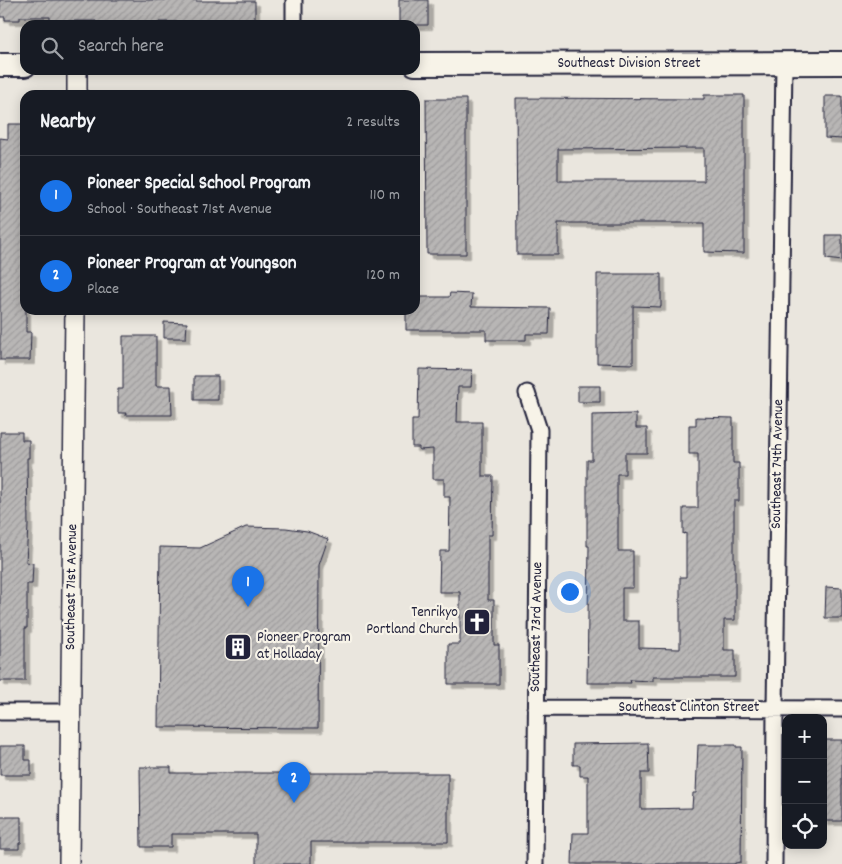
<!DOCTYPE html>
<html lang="en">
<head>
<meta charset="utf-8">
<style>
	:root { --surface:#171b24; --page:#20242c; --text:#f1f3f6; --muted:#9ea1a6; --line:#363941; --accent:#1a73e8 }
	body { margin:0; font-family:Dekko,sans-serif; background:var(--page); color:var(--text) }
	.controls { position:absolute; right:15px; bottom:15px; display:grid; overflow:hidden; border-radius:10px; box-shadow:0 2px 12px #0003 }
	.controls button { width:45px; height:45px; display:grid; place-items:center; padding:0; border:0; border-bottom:1px solid var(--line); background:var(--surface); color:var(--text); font:25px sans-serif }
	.you { position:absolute; left:569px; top:591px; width:18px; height:18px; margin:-12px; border:4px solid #fff; border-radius:50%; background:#1a73e8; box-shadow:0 0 0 8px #1a73e833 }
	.badge { display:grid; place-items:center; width:32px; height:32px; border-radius:50%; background:var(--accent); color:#fff; font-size:16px; font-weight:700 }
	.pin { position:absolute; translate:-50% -41px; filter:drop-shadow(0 1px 2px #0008) }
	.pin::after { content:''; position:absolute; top:26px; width:18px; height:15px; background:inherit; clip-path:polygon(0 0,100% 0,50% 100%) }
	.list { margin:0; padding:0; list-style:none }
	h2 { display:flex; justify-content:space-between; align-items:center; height:65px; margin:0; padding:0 20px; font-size:21px }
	h2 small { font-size:16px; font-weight:400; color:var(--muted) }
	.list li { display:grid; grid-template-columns:32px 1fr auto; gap:15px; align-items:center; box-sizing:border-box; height:80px; padding:0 20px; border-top:1px solid var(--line) }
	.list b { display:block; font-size:19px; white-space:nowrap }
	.list p { margin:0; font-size:16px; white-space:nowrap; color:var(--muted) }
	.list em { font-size:16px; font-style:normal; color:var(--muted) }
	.icon { flex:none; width:28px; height:28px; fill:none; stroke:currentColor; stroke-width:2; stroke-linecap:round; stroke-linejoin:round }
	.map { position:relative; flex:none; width:842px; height:864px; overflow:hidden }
	.search { position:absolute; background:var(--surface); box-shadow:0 2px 12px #0003; left:20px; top:20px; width:400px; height:55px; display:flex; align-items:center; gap:12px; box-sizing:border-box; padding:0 18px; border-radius:15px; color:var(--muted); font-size:19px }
	.panel { position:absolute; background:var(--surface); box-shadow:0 2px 12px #0003; left:20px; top:90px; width:400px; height:225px; border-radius:15px }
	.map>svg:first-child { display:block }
	.building { fill:url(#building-hatch); stroke:#22223b; fill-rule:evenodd; filter:url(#shadow) }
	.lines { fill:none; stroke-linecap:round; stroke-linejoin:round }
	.minor-casing { stroke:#22223b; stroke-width:19 }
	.tertiary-casing { stroke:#22223b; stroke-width:22 }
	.secondary-casing { stroke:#22223b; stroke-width:26 }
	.minor { stroke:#f7f3e8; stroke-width:15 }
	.tertiary { stroke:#f7f3e8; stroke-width:19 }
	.secondary { stroke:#f7f3e8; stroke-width:22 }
	.labels { text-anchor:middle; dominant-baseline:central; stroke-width:4.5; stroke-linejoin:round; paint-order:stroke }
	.street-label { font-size:15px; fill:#22223b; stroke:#f7f3e8 }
	.poi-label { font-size:15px; fill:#22223b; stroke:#f7f3e8; text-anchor:end }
</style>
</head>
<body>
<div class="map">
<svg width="842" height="864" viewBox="0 0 842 864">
	<defs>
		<pattern id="building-hatch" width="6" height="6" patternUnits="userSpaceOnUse" patternTransform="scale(1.25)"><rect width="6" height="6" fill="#b8b6b5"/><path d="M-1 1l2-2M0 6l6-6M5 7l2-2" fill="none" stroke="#9e9c9d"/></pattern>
		<filter id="shadow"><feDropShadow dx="4.5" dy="4.5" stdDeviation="0" flood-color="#0004"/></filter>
	</defs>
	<rect width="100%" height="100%" fill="#eae6de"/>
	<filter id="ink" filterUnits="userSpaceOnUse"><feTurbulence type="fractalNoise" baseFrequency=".02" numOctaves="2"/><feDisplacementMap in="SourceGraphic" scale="10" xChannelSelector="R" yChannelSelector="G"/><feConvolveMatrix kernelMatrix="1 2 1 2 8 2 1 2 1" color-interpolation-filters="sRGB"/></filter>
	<g filter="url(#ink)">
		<!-- building -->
		<path class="building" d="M0,0h196v1h59v24h-50v-3h-46v3h-63v-4h-46v-4h-30v3h-15v-3h-5z
			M399,0h29v25h-29z
			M704,95h40v158l-40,-1v-29h-146v32h-41l-1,-157 188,1zM704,148v33h-146v-32z
			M825,96h17v43l-17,-1z
			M426,99h40v155h-39z
			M8,124h17l-1,92 1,94h1v22h5l-1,28h-30v-222l8,1z
			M826,235h16v26l-16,-2z
			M597,274h64v33l-28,-1v58l-36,-1z
			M450,293l22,1 -1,13 79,1 -1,26h-23v6h-40v-10h-80v-20h9v-13h34z
			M164,322l23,1 -1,15h-22z
			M123,336h33v50h15l1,29h-47l1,-2h-8v-24h5z
			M419,369l53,1 -1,17h-13l-1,35h25v54h11l-1,59h-4v65h6v45h5v39h-51v-40h12v-52h-21l1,-41h9l1,-54h-6v-18h-11v-30l-14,1v-3h-7v-27h6z
			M194,376h24v24h-24z
			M578,386h22v16h-22z
			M636,414v14h11v25h-22v21h-8v31h1v46h15v37h-11v33h17v27l41,1v-72h6v-44l-3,1v-26h15v-54h-9v-29h7v-8l37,1v45h6v38h-5v61h1v58h-11v30h11v27h-82v4l-23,-1 1,3h-44l2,-137h-2v-86h5v-45z
			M0,432h22v8h7v18h-2l1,68 -2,36 7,1 -1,21h-5v44h-2v53h-25z
			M246,527l40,1 21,3 21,8 -9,26 -1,163 -160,-1 2,-180 40,1z
			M826,587l16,1v30h-17z
			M823,740h19v81h-19z
			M648,743l1,30h-8v36l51,-1 1,-15h3l2,-48h38v2h6l-1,115 -6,1v1h-163l1,-31h15v-57h-8v-11h-7v-21z
			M0,746h25v14h6v15h-31z
			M140,767h31v6h277v69h-137v22h-55v-30h-85v13h-30z
			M0,817h21v26h-2v6h-19z"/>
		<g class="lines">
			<!-- minor casing -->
			<g class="minor-casing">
				<path id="minor" d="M294,0v25
					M527,393l12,37 -4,434
					M536,708l306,1
					M0,712h71
					M774,864l1,-156 9,-645"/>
			</g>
			<!-- tertiary casing -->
			<g class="tertiary-casing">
				<path id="tertiary" d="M77,95v-25
					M69,864l6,-554"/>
			</g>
			<!-- secondary casing -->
			<g class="secondary-casing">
				<path id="secondary" d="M415,64l427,-1
					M0,65h25"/>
			</g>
			<!-- minor -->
			<use href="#minor" class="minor"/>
			<!-- tertiary -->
			<use href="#tertiary" class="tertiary"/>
			<!-- secondary -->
			<use href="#secondary" class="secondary"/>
		</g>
	</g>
	<!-- icons -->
	<defs>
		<g id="church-square" transform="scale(1.4375)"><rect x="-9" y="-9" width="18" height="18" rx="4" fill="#22223b" stroke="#f7f3e8"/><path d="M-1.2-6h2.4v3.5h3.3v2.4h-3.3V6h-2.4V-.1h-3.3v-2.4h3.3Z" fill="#fff"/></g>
		<g id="building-square" transform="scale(1.4375)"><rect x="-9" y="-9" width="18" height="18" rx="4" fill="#22223b" stroke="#f7f3e8"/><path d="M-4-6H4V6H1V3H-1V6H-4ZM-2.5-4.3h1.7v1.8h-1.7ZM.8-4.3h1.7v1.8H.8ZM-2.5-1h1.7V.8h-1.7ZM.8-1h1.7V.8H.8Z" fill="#fff"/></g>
	</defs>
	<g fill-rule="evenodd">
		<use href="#church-square" x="477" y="622"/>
		<use href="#building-square" x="238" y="647"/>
	</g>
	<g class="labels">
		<!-- street labels -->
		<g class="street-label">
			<text x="629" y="64">Southeast Division Street</text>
			<text transform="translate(778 464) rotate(-89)">Southeast 74th Avenue</text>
			<text transform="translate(72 587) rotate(-89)">Southeast 71st Avenue</text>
			<text transform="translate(537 627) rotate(-89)">Southeast 73rd Avenue</text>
			<text x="689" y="708">Southeast Clinton Street</text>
		</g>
		<!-- poi labels -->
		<g class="poi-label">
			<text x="458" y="613">Tenrikyo<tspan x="458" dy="17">Portland Church</tspan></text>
			<text x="257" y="638" text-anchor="start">Pioneer Program<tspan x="257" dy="17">at Holladay</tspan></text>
		</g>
	</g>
</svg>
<div class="controls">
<button>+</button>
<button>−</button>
<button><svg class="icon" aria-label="locate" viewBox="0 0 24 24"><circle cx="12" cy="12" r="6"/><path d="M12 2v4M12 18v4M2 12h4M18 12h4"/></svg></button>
</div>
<div class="you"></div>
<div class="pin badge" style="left:248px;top:607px">1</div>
<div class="pin badge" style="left:294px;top:803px">2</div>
<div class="search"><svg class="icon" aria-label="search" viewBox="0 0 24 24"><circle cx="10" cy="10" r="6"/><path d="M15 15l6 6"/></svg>Search here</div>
<section class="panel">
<h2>Nearby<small>2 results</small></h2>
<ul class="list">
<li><span class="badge">1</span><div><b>Pioneer Special School Program</b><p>School · Southeast 71st Avenue</p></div><em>110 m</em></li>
<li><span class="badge">2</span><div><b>Pioneer Program at Youngson</b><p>Place</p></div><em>120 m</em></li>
</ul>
</section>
</div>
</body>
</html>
